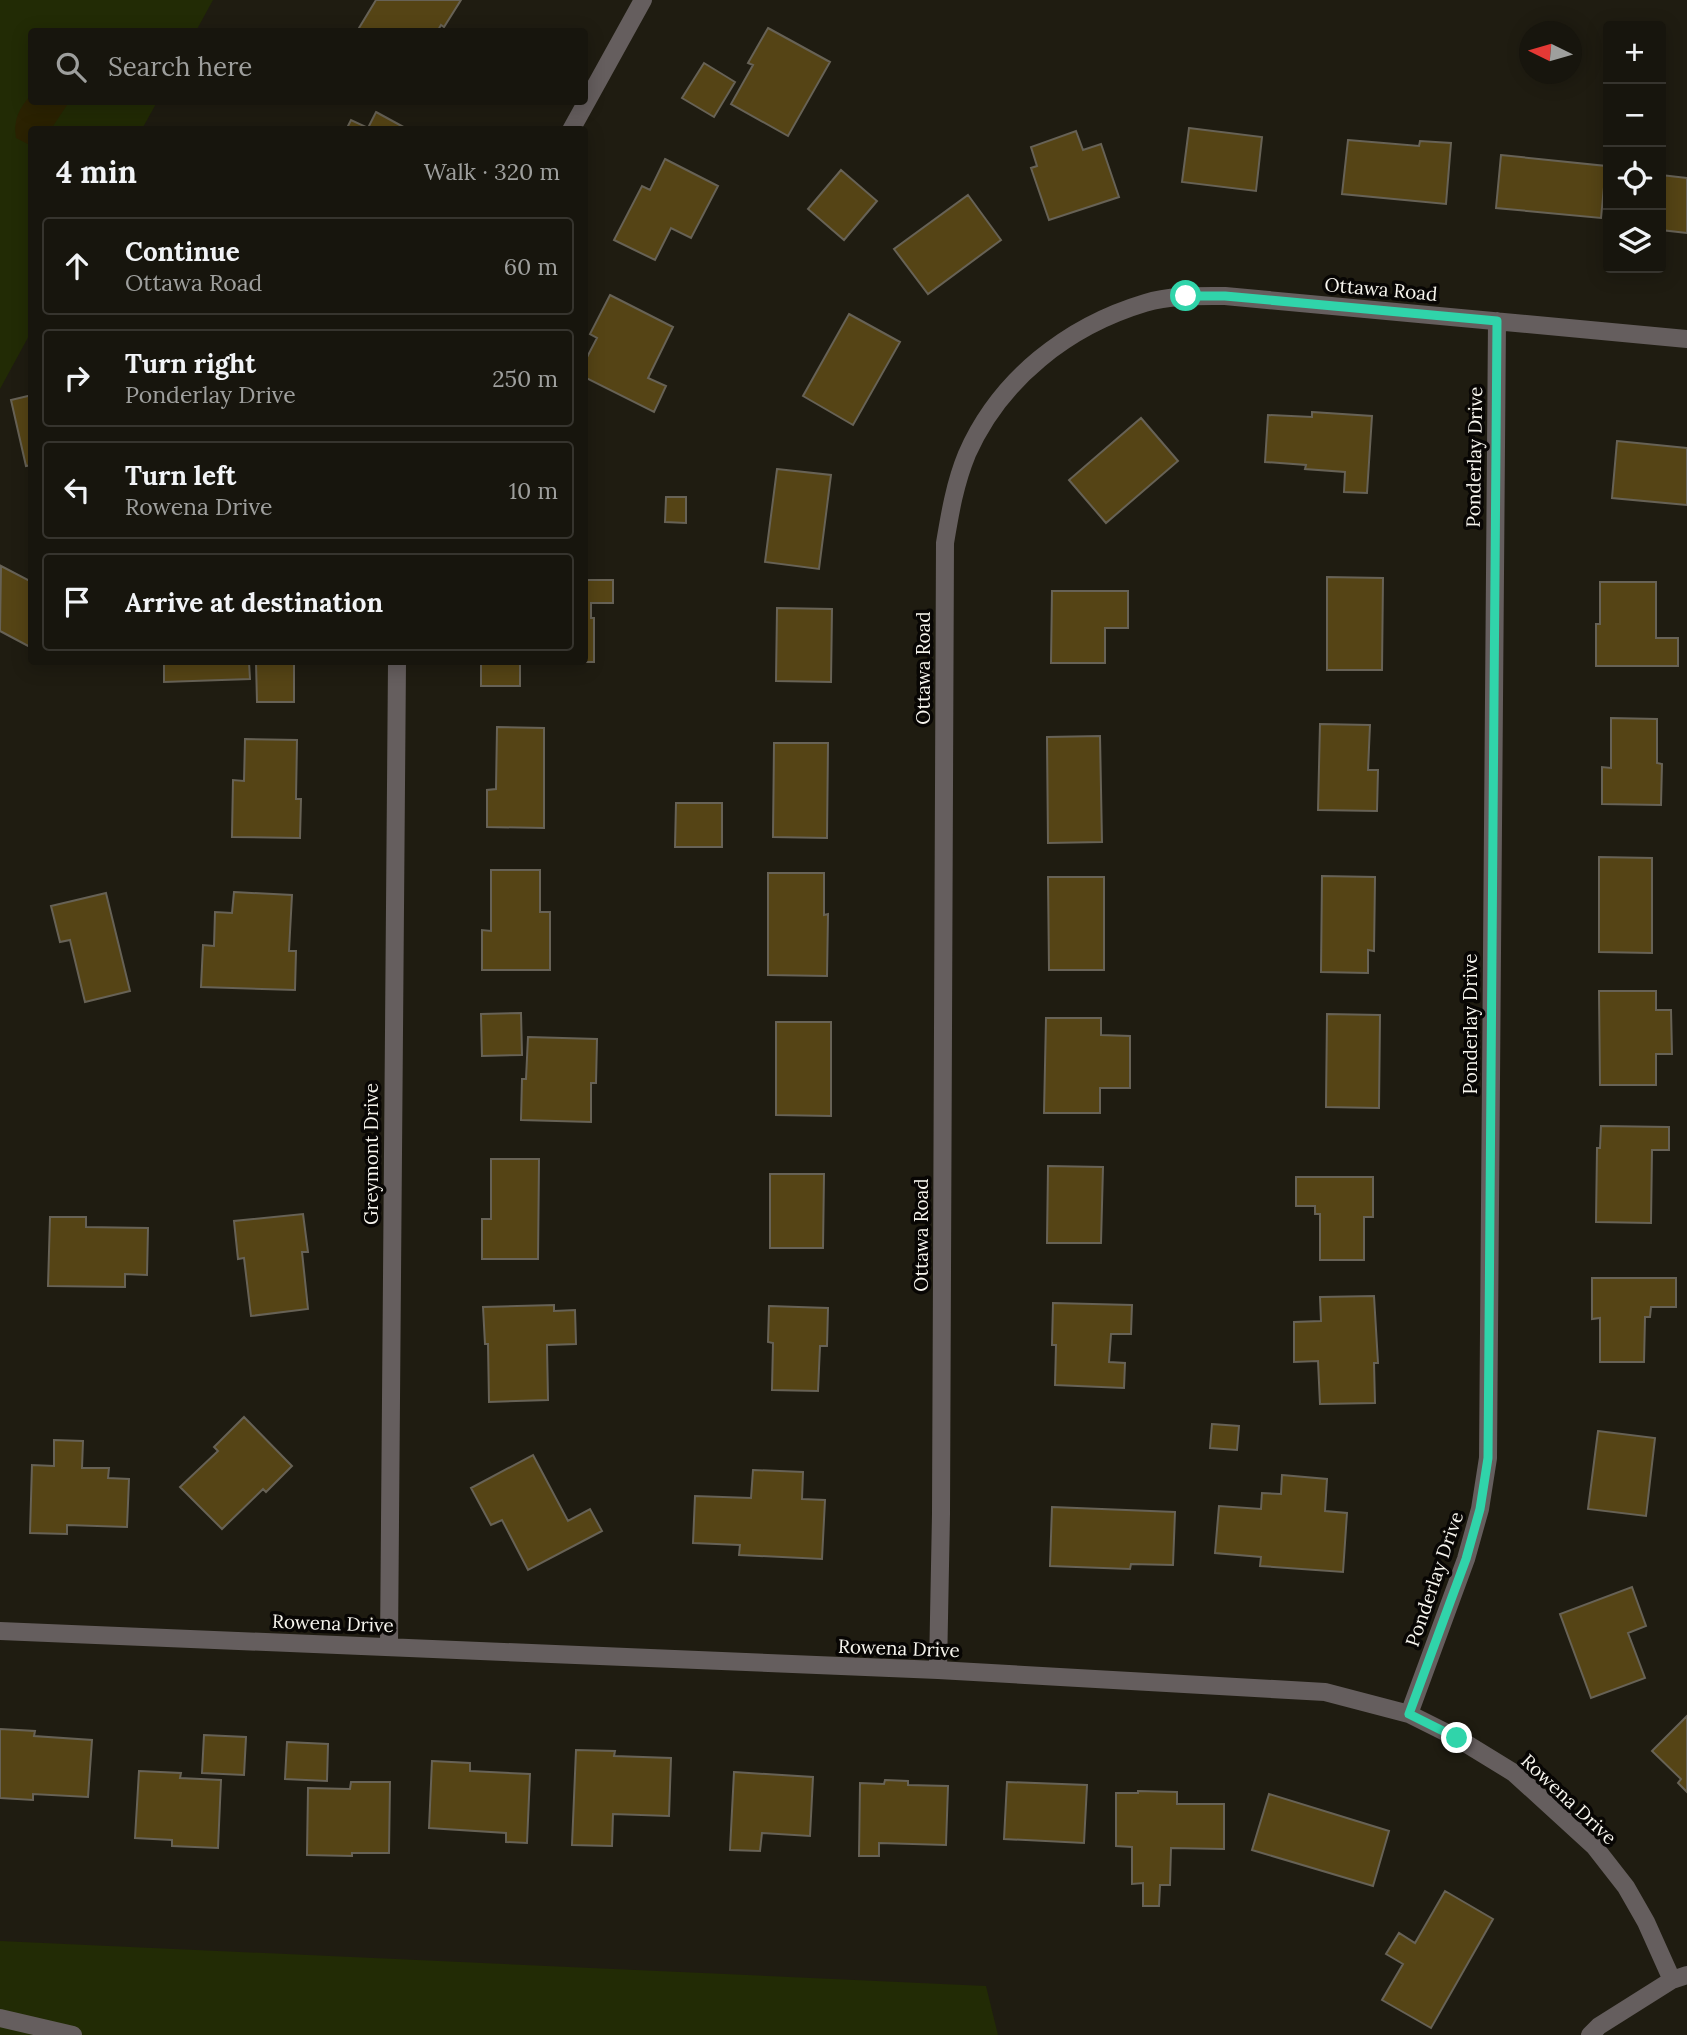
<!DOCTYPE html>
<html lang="en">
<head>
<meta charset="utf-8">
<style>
	:root { --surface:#17150d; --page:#201e16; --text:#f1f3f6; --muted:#9e9f9d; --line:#36342e }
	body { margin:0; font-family:Lora,serif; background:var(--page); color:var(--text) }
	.controls { position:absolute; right:21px; top:21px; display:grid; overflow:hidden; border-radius:7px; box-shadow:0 4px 18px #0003 }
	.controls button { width:63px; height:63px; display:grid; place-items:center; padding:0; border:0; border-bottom:2px solid var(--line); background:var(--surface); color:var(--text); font:35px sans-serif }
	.compass { position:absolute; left:1519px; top:21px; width:63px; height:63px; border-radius:50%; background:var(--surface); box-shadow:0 4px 18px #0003; rotate:275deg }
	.stop { position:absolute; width:21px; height:21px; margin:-16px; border:5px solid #30d4aa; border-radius:50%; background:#fff }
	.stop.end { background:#30d4aa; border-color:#fff; box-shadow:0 2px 7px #0008 }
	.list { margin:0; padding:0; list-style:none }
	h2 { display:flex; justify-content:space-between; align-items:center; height:91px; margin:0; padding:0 28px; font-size:30px }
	h2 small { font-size:23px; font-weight:400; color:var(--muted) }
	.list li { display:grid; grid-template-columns:46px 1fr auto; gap:21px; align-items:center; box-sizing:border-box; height:98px; margin:0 14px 14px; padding:0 14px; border:2px solid var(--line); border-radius:7px }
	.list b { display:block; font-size:26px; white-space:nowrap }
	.list p { margin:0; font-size:23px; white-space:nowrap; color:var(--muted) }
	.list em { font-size:23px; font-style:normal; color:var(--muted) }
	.icon { flex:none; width:38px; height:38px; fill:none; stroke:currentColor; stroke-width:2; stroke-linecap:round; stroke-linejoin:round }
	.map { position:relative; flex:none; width:1687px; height:2035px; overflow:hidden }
	.search { position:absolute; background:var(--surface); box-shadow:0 4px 18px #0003; left:28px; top:28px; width:560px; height:77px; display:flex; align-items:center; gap:18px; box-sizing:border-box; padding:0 24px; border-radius:7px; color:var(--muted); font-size:26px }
	.panel { position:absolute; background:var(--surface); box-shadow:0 4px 18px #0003; left:28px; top:126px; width:560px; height:539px; border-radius:7px }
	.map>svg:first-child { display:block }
	.green { fill:#222b05 }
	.sand { fill:#2b2202 }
	.building { fill:#554415; stroke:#676256; stroke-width:2 }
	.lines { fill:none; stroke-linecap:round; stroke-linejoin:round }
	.lane { stroke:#655e5e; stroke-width:18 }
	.street { stroke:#655e5e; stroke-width:18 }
	.route { stroke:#30d4aa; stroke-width:9 }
	.labels { text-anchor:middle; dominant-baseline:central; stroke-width:7; stroke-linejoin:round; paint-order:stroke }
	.street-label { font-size:19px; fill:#f7f5ee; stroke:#080604 }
</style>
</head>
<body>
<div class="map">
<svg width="1687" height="2035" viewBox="0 0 1687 2035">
	<rect width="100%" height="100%" fill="#1f1c11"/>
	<!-- green -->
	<path class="green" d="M0,0h213l-17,31 -164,1v70h125l-15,27 -110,1 -1,202 -31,57z
		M0,1941l986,45 12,49h-998z"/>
	<!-- sand -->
	<path class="sand" d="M31,95l1,7h37l-18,27 -19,1 -2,15 -14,-7c-3,-18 3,-30 15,-43z"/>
	<!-- building -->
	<path class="building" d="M376,0h85l-17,27 -3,-2 -4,7h-72l-6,-4z
		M768,28l62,34 -42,74 -57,-32 22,-39 -5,-2z
		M704,63l31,19 -21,35 -32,-19z
		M376,112l33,18h-63l5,-10 17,8z
		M1189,128l73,9 -6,54 -74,-9z
		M1076,131l7,19 18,-6 18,53 -70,23 -18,-52 6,-2 -6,-19z
		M1348,140l71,6 1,-5 31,2 -5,61 -104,-10z
		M1501,155l105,11 -5,52 -105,-10z
		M665,159l53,27 -27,52 -20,-10 -16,32 -41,-20 28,-54 8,4z
		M841,170l36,31 -33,39 -36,-31z
		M1661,175l26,3v55l-26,-3z
		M968,195l33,45 -73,54 -34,-45z
		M610,295l63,32 -25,51 18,8 -12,26 -70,-35v-14l13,-25 -7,-4z
		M849,314l51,28 -47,83 -50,-29z
		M32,395v70l-6,1 -15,-66z
		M1312,412l60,4 -5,77 -23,-1 1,-20 -40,-3 1,-4 -41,-3 3,-47 44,2z
		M1141,418l37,43 -72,62 -37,-43z
		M1617,441l70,7v57l-75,-7z
		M777,469l54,6 -12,94 -54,-7z
		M666,497h20v26l-21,-1z
		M1,566l31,16v66l-32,-17z
		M1327,577l56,1 -1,92h-55z
		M584,580h29v23h-22v15h3v44h-67h57z
		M1600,582h56v56h22v28h-82v-42h4z
		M1052,591h76v37h-23v35h-54z
		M777,608l55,1 -1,73 -55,-1z
		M164,662h85l1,17 -86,3z
		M256,662h38v40h-37z
		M481,662h39v24h-39z
		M1611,718l46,1v44l5,1 -1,41 -59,-1v-37l9,1z
		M1320,724l50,1 -2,45h10l-1,41 -59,-1z
		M497,727l47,1v100l-57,-1v-37l9,-1z
		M1100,736l2,106 -54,1 -1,-106z
		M245,739l52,1 -1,59h5l-1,39 -68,-1 1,-57 11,1z
		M774,743h54l-1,95 -54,-1z
		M676,803h46v44h-47z
		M1599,857l53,1v95l-53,-1z
		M491,870h49v42h10v58h-68v-40l9,1z
		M768,873h56v42l4,-1 -1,62 -59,-1z
		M1322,876l53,1 -1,74 -6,-1v23l-47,-1z
		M1048,877h56v93h-55z
		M234,892l58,3 -3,56h7l-1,39 -94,-3 2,-42 11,1 1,-34 17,1z
		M106,893l24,98 -45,11 -15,-62 -10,2 -9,-36z
		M1599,991h57v19h15l1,44h-16v31h-56z
		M521,1013l1,42 -40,1 -1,-42z
		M1327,1014l53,1 -1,93 -53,-1z
		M1046,1018h55v17l29,1v52h-30v25h-56z
		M776,1022h55v94l-55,-1z
		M528,1037l69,2 -1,44h-5v39l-70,-2 1,-41h4z
		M1601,1126l68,1v23h-17l-1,73 -55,-1 1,-74h3z
		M491,1159h48l-1,100h-56v-40h9z
		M1048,1166l55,1 -2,76h-54z
		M770,1174h54l-1,74h-53z
		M1296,1177h77v40h-9v43h-44v-46h-5v-8h-19z
		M303,1214l5,38h-6l6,57 -57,7 -7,-58 -6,1 -4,-38z
		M50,1217h36v10l62,1 -1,47 -22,-1v13l-77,-1z
		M1592,1278h84v29h-25l-1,10h-5l-1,45h-44v-44l-8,1z
		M1374,1296l4,67h-4l1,40 -55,1 -2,-43 -24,1v-40l27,-1 -1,-24z
		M1053,1303l79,2 -1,29h-20l-2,28 16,1 -1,25 -69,-3 1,-40h-4z
		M554,1305v6l21,-1 1,34 -29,1 1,55 -59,2 -1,-58h-3l-2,-37z
		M769,1306l59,2 -1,38h-7l-2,45 -46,-1 1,-47 -5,-1z
		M244,1417l48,49 -26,26 -3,-3 -41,40 -42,-42 38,-36 -4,-4z
		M1212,1424l27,2 -2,24 -27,-2z
		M1598,1431l57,7 -9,78 -58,-7z
		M54,1440l29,1 -1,27h27l-1,10 21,1 -2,48 -60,-2v9l-37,-1 2,-68 22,1z
		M533,1455l35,66 22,-12 12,22 -74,39 -26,-50 -11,5 -20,-37z
		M753,1470l50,2 -1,27 23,1 -3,59 -83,-4 1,-10 -47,-2 2,-47 56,2z
		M1282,1475l45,4 -2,32 22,2 -4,59 -83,-6 1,-9 -46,-4 4,-47 42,3 1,-16 19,1z
		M1052,1507l123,5 -2,53 -42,-1 -1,5 -80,-3z
		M1632,1587l14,39 -18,7 17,45 -54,20 -31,-84z
		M1687,1716v76l-9,-9 3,-4 -29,-28z
		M0,1729l35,2 -1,5 58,4 -4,57 -55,-3v6l-33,-2z
		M204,1735l42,2 -2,38 -42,-2z
		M287,1742l41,2 -1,37 -42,-2z
		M576,1750l39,1 -1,5 57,2 -2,58 -56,-2 -1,32 -40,-1z
		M432,1761l38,2v8l60,3 -3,69 -21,-1v-9l-77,-5z
		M139,1771l42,2 -1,5 41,2 -3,68 -46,-2v-6l-37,-2z
		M734,1772l79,5 -3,59 -48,-3 -2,18 -30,-1z
		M885,1780l23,1v4l40,1 -2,59 -67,-2v13h-20l1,-73 24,1z
		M351,1782h39l-1,71h-37v3l-45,-1 1,-67 42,1z
		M1007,1782l80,3 -3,58 -80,-4z
		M1138,1791l39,1v12h47v45l-53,-1 -1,37h-10l-1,21h-16v-23l-11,1v-37l-16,-1v-53h22z
		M1269,1794l120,37 -16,55 -121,-36z
		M1445,1891l48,28 -62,109 -49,-28 21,-36 -17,-10 13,-21 16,10z"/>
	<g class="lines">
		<!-- lane -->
		<path class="lane" d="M0,2018l73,17"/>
		<!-- street -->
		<path class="street" d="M571,130l72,-130
			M0,1631l938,39 387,22 84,22 48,24 57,35 80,73 32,41 20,35 26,58
			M389,1646l8,-984
			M938,1670l3,-156 4,-971c5,-30 10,-60 22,-89 33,-75 101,-128 178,-151 26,-8 54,-7 80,-7l462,43
			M1409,1714l57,-155 14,-50 8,-51 9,-1137
			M1590,2035l9,-9 73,-46 15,-5"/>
	</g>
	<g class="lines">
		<!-- route -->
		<path class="route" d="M1186,296h39l272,25 -9,1137 -8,51 -14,50 -57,155 48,24"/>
	</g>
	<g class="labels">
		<!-- street labels -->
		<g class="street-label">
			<text transform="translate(1381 289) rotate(5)">Ottawa Road</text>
			<text transform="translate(1474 457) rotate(-89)">Ponderlay Drive</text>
			<text transform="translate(923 668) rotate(-90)">Ottawa Road</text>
			<text transform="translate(1470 1024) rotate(-90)">Ponderlay Drive</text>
			<text transform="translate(371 1154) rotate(-90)">Greymont Drive</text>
			<text transform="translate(921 1235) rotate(-90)">Ottawa Road</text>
			<text transform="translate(1434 1579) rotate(-71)">Ponderlay Drive</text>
			<text transform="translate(333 1623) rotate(2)">Rowena Drive</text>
			<text transform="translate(899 1648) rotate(2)">Rowena Drive</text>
			<text transform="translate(1569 1799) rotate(43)">Rowena Drive</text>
		</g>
	</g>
</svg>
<div class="controls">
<button>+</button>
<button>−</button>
<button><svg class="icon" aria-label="locate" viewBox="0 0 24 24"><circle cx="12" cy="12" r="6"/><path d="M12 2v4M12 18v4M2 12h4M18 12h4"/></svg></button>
<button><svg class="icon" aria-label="layers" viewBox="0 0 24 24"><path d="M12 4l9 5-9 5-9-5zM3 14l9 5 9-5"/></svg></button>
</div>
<svg class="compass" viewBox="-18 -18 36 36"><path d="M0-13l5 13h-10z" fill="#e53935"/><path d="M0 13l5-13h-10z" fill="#9e9f9d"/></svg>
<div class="stop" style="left:1186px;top:296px"></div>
<div class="stop end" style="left:1457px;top:1738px"></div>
<div class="search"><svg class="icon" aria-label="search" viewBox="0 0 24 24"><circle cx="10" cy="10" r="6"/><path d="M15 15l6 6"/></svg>Search here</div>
<section class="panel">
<h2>4 min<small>Walk · 320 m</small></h2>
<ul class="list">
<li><svg class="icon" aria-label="ahead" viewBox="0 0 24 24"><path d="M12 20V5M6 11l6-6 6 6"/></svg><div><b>Continue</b><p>Ottawa Road</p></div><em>60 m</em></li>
<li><svg class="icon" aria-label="right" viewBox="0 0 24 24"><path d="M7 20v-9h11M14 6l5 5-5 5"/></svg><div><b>Turn right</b><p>Ponderlay Drive</p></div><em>250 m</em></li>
<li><svg class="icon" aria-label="left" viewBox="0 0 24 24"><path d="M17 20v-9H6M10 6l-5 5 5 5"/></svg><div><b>Turn left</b><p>Rowena Drive</p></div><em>10 m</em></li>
<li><svg class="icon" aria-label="arrive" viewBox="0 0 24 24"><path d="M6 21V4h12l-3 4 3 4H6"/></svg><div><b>Arrive at destination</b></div></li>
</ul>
</section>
</div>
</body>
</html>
